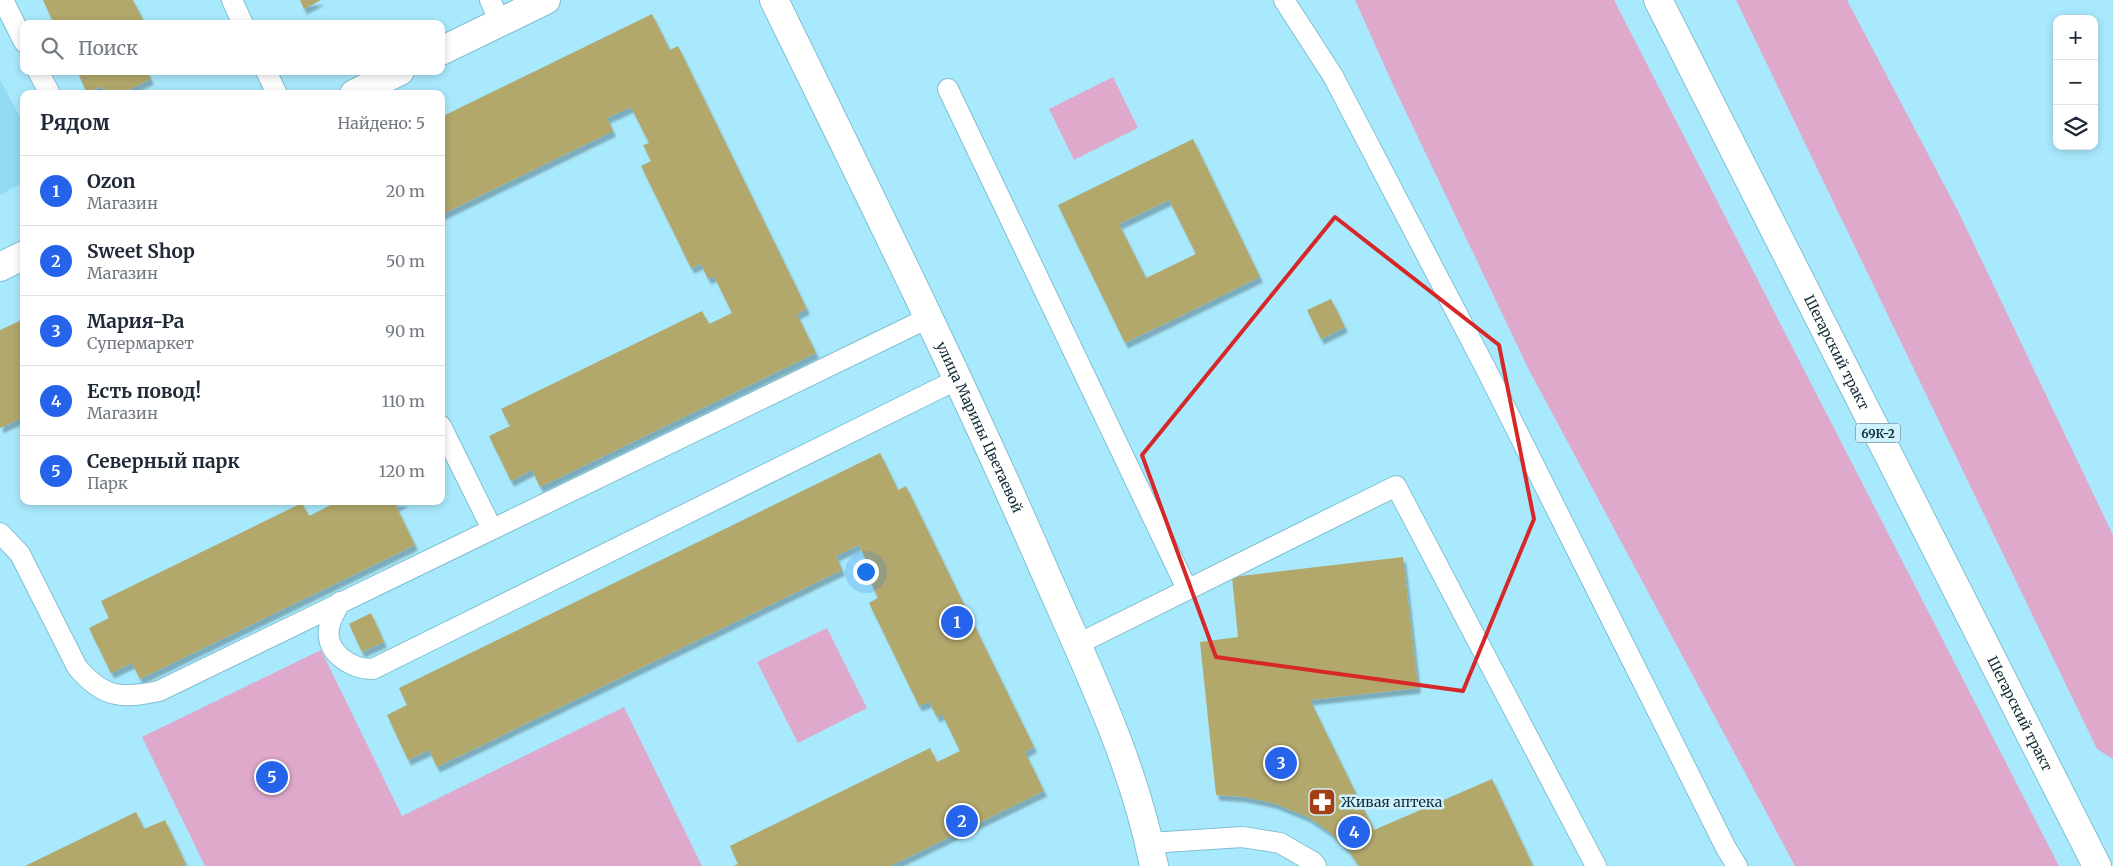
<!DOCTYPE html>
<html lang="ru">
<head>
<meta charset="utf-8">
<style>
	:root { --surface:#fff; --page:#f2f2f3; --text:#1f2937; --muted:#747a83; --line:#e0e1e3; --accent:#2563eb }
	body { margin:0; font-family:Merriweather,serif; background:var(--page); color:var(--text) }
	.controls { position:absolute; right:15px; top:15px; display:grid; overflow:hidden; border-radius:10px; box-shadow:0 2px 8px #0003 }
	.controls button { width:45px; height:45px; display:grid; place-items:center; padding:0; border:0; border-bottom:1px solid var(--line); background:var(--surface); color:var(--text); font:25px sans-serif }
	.you { position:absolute; left:865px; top:571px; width:18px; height:18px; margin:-12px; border:4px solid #fff; border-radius:50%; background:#1a73e8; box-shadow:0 0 0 8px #1a73e833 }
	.badge { display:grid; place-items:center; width:32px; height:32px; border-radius:50%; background:var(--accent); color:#fff; font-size:16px; font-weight:700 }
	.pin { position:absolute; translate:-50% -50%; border:2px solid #fff; box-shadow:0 1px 5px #0006 }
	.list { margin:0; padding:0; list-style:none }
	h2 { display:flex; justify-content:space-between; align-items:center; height:65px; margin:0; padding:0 20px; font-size:21px }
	h2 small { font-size:16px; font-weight:400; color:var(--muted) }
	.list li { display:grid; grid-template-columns:32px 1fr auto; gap:15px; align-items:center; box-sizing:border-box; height:70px; padding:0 20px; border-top:1px solid var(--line) }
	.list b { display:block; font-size:19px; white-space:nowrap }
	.list p { margin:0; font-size:16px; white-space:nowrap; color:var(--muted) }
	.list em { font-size:16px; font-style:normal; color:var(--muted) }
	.icon { flex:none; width:28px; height:28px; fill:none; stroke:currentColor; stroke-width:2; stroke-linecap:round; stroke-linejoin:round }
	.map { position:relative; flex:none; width:2113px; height:866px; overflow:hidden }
	.search { position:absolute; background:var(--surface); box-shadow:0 2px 8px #0003; left:20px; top:20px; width:425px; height:55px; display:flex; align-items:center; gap:12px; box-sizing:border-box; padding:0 18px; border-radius:10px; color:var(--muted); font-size:19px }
	.panel { position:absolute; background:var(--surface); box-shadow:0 2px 8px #0003; left:20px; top:90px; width:425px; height:415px; border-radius:10px }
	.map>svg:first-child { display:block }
	.built { fill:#93dbf2 }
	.green { fill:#dfa9cc }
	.building { fill:#b2a86c; fill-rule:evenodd; filter:url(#shadow) }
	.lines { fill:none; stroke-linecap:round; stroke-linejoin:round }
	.lane-casing { stroke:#81bfd2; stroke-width:22 }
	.secondary-casing { stroke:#81bfd2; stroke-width:30 }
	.primary-casing { stroke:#81bfd2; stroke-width:30 }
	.lane { stroke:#fff; stroke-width:20 }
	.secondary { stroke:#fff; stroke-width:28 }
	.primary { stroke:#fff; stroke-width:28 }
	.marked { fill:none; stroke:#d62828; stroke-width:4; stroke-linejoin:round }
	.labels { text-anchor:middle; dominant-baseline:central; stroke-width:5; stroke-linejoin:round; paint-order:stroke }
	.shield { fill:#cdf1fd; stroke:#4a6770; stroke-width:1 }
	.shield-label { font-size:12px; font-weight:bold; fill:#122c34 }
	.street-label { font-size:14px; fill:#122c34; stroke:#cdf1fd }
	.poi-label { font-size:14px; fill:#122c34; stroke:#cdf1fd; text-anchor:start }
</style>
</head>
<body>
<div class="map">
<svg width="2113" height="866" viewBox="0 0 2113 866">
	<defs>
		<filter id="shadow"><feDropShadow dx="3" dy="5.5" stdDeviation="1" flood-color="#0004"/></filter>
	</defs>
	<rect width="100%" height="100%" fill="#a9e9fd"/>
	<!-- built -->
	<path class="built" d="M0,80l24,44v58l-24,13z"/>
	<!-- green -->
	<path class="green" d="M1355,0h259l445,866h-264l-266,-496 -135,-283z
		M1736,0h111l112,213 154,322v224l-16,-10z
		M1113,77l25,51 -64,32 -25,-51z
		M827,628l40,80 -69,35 -41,-81z
		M321,650l81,166 222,-109 78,159h-497l-63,-129z"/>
	<!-- building -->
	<path class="building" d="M43,0h90l12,24h-91z
		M300,0h21l-17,9z
		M652,14l18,36 8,-4 129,263 -10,5 19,39 -276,134 -8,-17 -21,11 -22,-45 21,-10 -9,-17 201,-98 7,13 23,-11 -18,-37 -6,3 -7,-15 -10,4 -50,-102 10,-5 -8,-16 6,-2 -18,-36 -24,11 6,13 -172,84v-98z
		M77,71h70l4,8 -31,15h-15l-3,-8 -15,7z
		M1193,139l67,138 -135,66 -67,-138zM1169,200l27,54 -50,24 -27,-54z
		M1331,299l14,28 -24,12 -14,-29z
		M24,319v98l-24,11v-98z
		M880,453l18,37 8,-4 128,261 -9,5 19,39 -154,75h-157l5,-2 -8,-18 200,-98 7,14 23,-11 -18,-37 -5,3 -8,-15 -10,4 -50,-103 9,-5 -7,-15 5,-2 -17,-36 -23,11 6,14 -405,197 -8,-17 -21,10 -21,-45 20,-10 -8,-17z
		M329,501h77l-10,5 19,39 -275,134 -8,-16 -21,10 -22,-45 20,-10 -8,-17 201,-98 7,13 22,-11z
		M1403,557l15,131 -108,12 64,130 118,-51 41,87h-174l-11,-16 -17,-17 -23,-16 -35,-14 -29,-6 -28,-2 -16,-153 38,-5 -6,-60z
		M371,613l13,29 -22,10 -13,-28z
		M136,812l8,17 21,-9 21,44 -3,2h-158z"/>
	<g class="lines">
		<!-- lane casing -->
		<g class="lane-casing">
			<path id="lane" d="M3,0l21,42
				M232,0l11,24
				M490,0l10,22
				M1284,0l49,76 153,293 240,479 11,18
				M38,71l12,23
				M266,71l11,23
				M948,89l239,500
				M441,426l51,103
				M0,533l20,21 57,113c26,31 44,32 82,24l769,-373
				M340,602c-3,7 -8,14 -10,22 -8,27 20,45 43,45l585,-290
				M1076,645l320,-159 200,380
				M1150,843l92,-6 38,6 33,19 3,4"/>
		</g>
		<!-- secondary casing -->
		<g class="secondary-casing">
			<g id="secondary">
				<path id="s1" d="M774,0c93,190 187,379 271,572 42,96 89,191 109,294"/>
				<path d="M441,51l105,-51"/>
				<path d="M354,94l46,-23"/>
				<path d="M0,267l24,-12"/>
			</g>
		</g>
		<!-- primary casing -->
		<g class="primary-casing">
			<g id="primary">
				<path id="s2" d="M1658,0l439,866"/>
			</g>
		</g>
		<!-- lane -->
		<use href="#lane" class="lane"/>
		<!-- secondary -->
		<use href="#secondary" class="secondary"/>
		<!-- primary -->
		<use href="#primary" class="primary"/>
	</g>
	<!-- marked area -->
	<path class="marked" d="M1335,217l164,128 35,174 -71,172 -247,-34 -74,-202z"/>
	<!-- icons -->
	<defs>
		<g id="pharmacy-square" transform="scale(1.4375)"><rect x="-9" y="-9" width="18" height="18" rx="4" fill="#a43e15" stroke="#cdf1fd"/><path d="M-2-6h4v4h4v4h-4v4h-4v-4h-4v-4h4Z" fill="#fff"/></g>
	</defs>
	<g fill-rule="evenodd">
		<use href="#pharmacy-square" x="1322" y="802"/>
	</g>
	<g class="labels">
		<!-- shield labels -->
		<rect class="shield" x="1855.5" y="423.5" width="45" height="19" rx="4"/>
		<g class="shield-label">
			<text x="1878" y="433">69К-2</text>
		</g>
		<!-- street labels -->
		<g class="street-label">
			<text stroke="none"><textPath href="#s2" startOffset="395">Шегарский тракт</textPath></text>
			<text stroke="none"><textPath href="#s1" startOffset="474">улица Марины Цветаевой</textPath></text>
			<text stroke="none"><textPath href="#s2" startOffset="800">Шегарский тракт</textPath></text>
		</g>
		<!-- poi labels -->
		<g class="poi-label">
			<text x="1341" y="802">Живая аптека</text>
		</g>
	</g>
</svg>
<div class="controls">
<button>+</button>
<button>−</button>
<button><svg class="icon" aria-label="layers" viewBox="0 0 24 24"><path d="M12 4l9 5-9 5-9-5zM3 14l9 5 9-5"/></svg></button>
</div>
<div class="you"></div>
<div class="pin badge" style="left:957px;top:622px">1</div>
<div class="pin badge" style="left:962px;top:821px">2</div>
<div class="pin badge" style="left:1281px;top:763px">3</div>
<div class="pin badge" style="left:1354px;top:832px">4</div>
<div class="pin badge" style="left:272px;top:777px">5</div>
<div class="search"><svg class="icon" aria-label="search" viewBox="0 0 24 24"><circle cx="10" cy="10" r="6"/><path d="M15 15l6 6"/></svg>Поиск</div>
<section class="panel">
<h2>Рядом<small>Найдено: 5</small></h2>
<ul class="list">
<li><span class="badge">1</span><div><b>Ozon</b><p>Магазин</p></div><em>20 m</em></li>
<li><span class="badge">2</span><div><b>Sweet Shop</b><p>Магазин</p></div><em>50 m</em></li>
<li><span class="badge">3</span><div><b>Мария-Ра</b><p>Супермаркет</p></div><em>90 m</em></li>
<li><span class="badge">4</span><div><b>Есть повод!</b><p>Магазин</p></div><em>110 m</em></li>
<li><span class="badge">5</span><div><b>Северный парк</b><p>Парк</p></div><em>120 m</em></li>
</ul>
</section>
</div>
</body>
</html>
